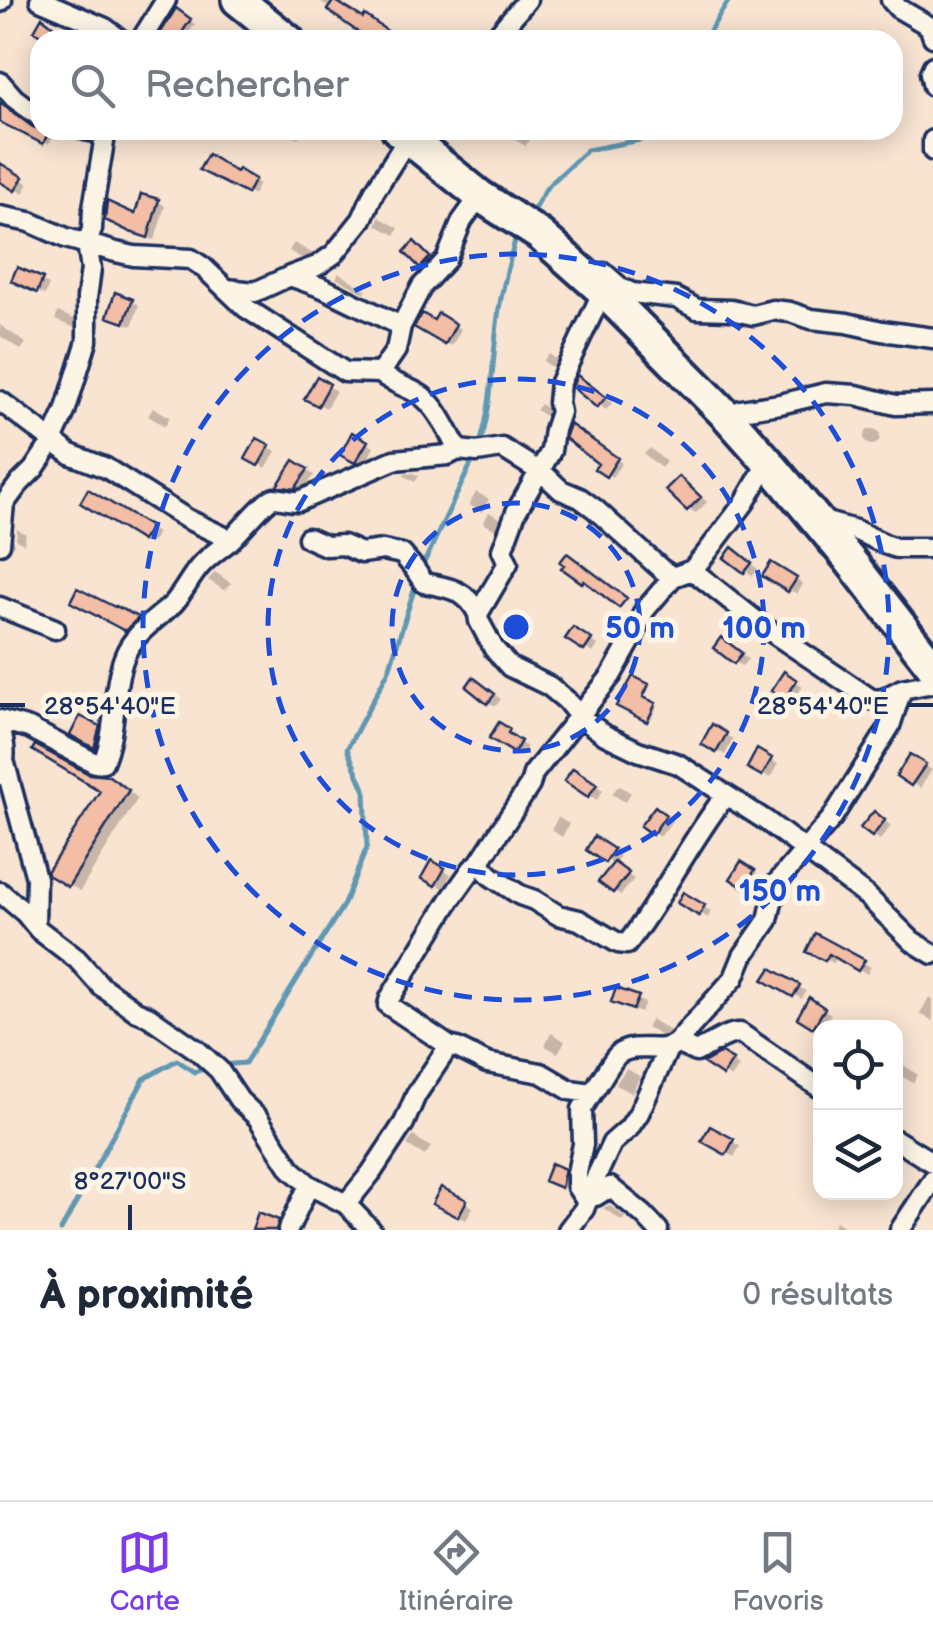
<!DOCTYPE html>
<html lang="fr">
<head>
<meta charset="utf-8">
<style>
	:root { --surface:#fff; --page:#f6f6f7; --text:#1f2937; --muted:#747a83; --line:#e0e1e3; --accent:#7c3aed }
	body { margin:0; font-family:"Balsamiq Sans",sans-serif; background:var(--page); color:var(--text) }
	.controls { position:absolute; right:30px; bottom:30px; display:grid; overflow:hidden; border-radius:20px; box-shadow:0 5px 25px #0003 }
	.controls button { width:90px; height:90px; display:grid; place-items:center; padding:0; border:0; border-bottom:2px solid var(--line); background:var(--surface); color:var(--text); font:50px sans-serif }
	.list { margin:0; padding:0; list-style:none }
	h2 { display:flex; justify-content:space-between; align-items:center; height:130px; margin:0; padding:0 40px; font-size:42px }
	h2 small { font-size:32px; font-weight:400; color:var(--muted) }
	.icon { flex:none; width:55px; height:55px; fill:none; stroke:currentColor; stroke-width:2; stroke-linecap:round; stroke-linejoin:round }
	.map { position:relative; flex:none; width:933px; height:1230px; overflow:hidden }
	.search { position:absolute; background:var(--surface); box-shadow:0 5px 25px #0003; left:30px; right:30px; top:30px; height:110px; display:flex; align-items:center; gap:25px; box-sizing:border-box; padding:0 35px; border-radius:30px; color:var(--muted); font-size:38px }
	.sheet { height:270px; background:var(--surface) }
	nav { display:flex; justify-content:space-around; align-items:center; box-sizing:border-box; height:140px; border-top:2px solid var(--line); background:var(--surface); font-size:28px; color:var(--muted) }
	nav a { display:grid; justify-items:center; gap:5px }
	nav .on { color:var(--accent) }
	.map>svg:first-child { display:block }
	.shadow { fill:#0003 }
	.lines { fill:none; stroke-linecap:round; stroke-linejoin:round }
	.stream { stroke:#6098b3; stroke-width:5 }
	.building { fill:#f3bea5; stroke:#1b2f5e; stroke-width:2.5 }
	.street-casing { stroke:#1b2f5e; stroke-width:25 }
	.highway-casing { stroke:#1b2f5e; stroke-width:38 }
	.street { stroke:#fcf5e5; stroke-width:18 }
	.highway { stroke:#fcf5e5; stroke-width:30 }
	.ticks { fill:none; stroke:#1b2f5e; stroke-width:4 }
	.ring { fill:none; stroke:#1d4ed8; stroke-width:5; stroke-dasharray:18 12 }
	.ticks-label { font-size:25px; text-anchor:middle; fill:#1b2f5e; stroke:#fcf5e5; stroke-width:10; stroke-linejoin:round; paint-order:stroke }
	.centre { fill:#1d4ed8; stroke:#fcf5e5; stroke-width:5 }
	.ring-label { font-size:30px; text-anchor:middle; font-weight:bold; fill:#1d4ed8; stroke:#fcf5e5; stroke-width:10; stroke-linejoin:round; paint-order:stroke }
</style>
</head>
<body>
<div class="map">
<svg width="933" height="1230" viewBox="0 0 933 1230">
	<rect width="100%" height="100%" fill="#f9e4d2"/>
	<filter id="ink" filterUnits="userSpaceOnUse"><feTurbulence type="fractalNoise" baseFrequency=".01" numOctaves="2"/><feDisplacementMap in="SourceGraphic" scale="20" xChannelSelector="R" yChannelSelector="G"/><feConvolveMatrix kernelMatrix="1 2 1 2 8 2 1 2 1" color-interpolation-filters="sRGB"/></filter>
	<g filter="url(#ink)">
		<!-- shadow -->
		<path class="shadow" d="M318,0h17l53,40h-15z
			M176,12l19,12 -11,16h-23z
			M0,105l34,25 19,6 -4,8 -49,-26z
			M286,130h18l-6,8z
			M502,130h18l11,9 -6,7z
			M1,167l28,17 -6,9 -23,-14z
			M239,172l20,12 -6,11 -33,-18 18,-2z
			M158,201l7,5 -10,34 -15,-4 -32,-17 28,-1z
			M379,217l20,11 -4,7 -19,-10z
			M294,243l25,14 -11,5 -19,-11z
			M422,249l14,14 -7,7 -8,-4z
			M18,270l31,15 -4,10 -24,-11z
			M339,273l28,17 -2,3 -29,-15z
			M132,301l7,4 -7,21 -15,-6z
			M58,312l18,8 -1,8 -20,-8z
			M439,317l22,12 -9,17 -34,-20 17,-3z
			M0,325l26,18 -5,7 -21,-14z
			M549,354l15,10 -4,9 -17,-12z
			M318,380l18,11 -10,17 -19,-10z
			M585,383l27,20 -6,7 -31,-25z
			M540,404l8,5v9l-12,-8z
			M153,407l17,10 -5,9 -17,-10z
			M864 437a8 8 0 1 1 16 0a8 8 0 1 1-16 0Z
			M571,429l51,34 -10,14 -14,-9 3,-5z
			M353,435l21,12 -9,18 -22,-11z
			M258,441l18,10 -10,17 -17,-10z
			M650,448l16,14 -5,6 -17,-14z
			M295,463l19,12 -11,16 -16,-2 -6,-4z
			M414,473l5,3 -4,6 -14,-8z
			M687,483l20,19 -11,11 -7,-4z
			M89,492l68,41 -6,10 -68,-41z
			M476,492l13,7 -7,13 -13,-7z
			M489,512l18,11 -4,11 -20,-11z
			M17,529l9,5 -2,10 -8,-4z
			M740,555l18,14 -5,7 -25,-19z
			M772,565l31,19 -6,10 -31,-19z
			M215,572l16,11 -6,8 -17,-11z
			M78,591l60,28 6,4 -10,11 -60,-33z
			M574,630l24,15 -5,8 -24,-15z
			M729,644l19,15 -6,7 -7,-4z
			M784,675l19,11 -10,16 -18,-12z
			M634,679l16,8 -6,13 13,7 -7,14 -30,-16z
			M481,684l20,15 -5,7 -8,-4z
			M81,719l25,13 -4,18 -29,-16z
			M499,726l17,9 -2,4 13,8 -5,8 -29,-17z
			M712,728l21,11 -8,16 -21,-12z
			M758,753l20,11 -8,14 -20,-11z
			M911,757l21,13 -12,18 -20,-13z
			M574,772l29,18 -6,10 -29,-19z
			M88,776l33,10 17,12 -58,93 -30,-17 54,-84z
			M619,785l12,8 -6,9 -13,-8z
			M663,814l9,7 -12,16 -7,-4z
			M558,817l11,7 -7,13 -11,-7z
			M882,818l9,8 -11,14 -7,-5z
			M595,840l25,15 -6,10 20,14 -13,16 -7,-4 1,-26 -26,-16z
			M432,864l19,10 -8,14 -19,-10z
			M742,864l19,12 -8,14 -19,-12z
			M684,896l27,15 -3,7 -28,-16z
			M816,936l55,31 -4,7 -30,-18 -4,7 -24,-12z
			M772,971l34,20 -4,8 -35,-20z
			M617,991l28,12 -4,10 -20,-8z
			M929,997l4,2v22l-13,-7z
			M810,1001l21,13 -11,16 -20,-13z
			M651,1019l26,16 -11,4 -20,-12z
			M852,1020l13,6v2h-16z
			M551,1033l14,8 -7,12 -13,-7z
			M729,1060l10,7 -8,11 -23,-15z
			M896,1060l22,15 -5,8 -17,-10z
			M626,1069l14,7 -8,17 -17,-8z
			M819,1123l1,1v19l-9,-6z
			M711,1129l29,17 -6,11 -29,-17z
			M413,1136l18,11 -6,9 -18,-11z
			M564,1171l8,4 -3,15 -15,-6z
			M442,1190l31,17 -7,13 -30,-17z
			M609,1205l16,12 -3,4 -19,-13z
			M836,1221l3,2 10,7h-14l-3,-2z"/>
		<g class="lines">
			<!-- stream -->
			<path class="stream" d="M704,40l25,-40
				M530,216l17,-29 40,-37 53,-10 4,-10
				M479,447c14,-42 13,-87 19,-131 3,-25 11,-51 17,-76l4,-7
				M421,569l53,-111
				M221,1065l24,-2 99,-159 23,-57 -2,-56 -18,-42 42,-79 28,-90
				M61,1230l83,-151 33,-19 17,12 16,-5"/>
		</g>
		<!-- building -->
		<path class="building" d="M334,0l29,18 2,-3 35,25h-31l-42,-30z
			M176,8l15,11 -14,21h-21z
			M42,17l14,11 19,12h-26l-15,-9z
			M0,103l33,24 16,4 -6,13 -43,-22z
			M208,154l28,18 2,-3 17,10 -8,15 -48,-24z
			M0,163l23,14 -8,14 -15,-9z
			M141,194l18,5 -11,39 -18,-6 -25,-12 2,-19 28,13z
			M414,241l16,16 -10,11 -16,-16z
			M17,267l26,11 -6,15 -26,-12z
			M115,292l18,7 -9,24 -17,-6z
			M422,313l12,7 4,-7 18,11 -11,21 -31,-18z
			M577,375l29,22 -9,11 -25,-21z
			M317,376l13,8 -12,22 -14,-7z
			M570,424l48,34 -12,19 -12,-8 4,-5 -33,-26z
			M352,432l16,9 -13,22 -15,-8z
			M257,438l13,7 -12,21 -13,-7z
			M294,460l14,9 -13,20 -18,-3z
			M679,476l22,21 -14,14 -22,-21z
			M88,489l63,38 -9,14 -62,-38z
			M732,547l20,16 -8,10 -20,-15z
			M567,553l60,45 -8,10 -35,-27 -2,2 -21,-15 3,-3 -4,-3z
			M771,562l26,16 -9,14 -26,-16z
			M77,588l38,19 1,-1 23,11 -14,14 -55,-29z
			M573,627l19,12 -8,12 -19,-12z
			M721,637l21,16 -8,11 -21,-16z
			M784,671l13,9 -12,20 -14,-9z
			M633,676l16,8 -6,13 13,6 -9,19 -31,-16z
			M473,677l22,17 -8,10 -21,-17z
			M80,716l20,10 -6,22 -24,-13z
			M499,722l11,7 -2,4 13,8 -7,12 -25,-15z
			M712,724l15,9 -11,20 -15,-9z
			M35,745l54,29 20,2 20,14 -61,97 -20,-12 -1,-3 53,-81 -68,-41z
			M757,749l15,9 -10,18 -15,-8z
			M910,754l16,10 -15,22 -15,-10z
			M573,768l24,16 -9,13 -24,-16z
			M655,806l11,9 -14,20 -12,-9z
			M874,811l11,9 -13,17 -12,-9z
			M594,836l20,13 -9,14 -19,-13z
			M431,860l14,8 -10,18 -14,-8z
			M741,861l14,9 -11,18 -14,-9z
			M614,862l15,11 -16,20 -15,-11z
			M683,892l22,13 -6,11 -22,-13z
			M815,933l50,27 -7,11 -29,-17 -4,7 -19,-9z
			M771,968l29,17 -7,12 -30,-17z
			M616,988l23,8 -6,14 -22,-8z
			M809,997l16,11 -12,20 -16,-10z
			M721,1053l12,7 -10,16 -20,-13z
			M710,1126l24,13 -8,16 -25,-14z
			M551,1163l14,6 -4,19 -17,-7z
			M441,1187l26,13 -9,17 -26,-13z
			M258,1212l21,8 -3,10h-24z"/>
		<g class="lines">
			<!-- street casing -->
			<g class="street-casing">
				<path id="street" d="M40,0l65,28 16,12
					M891,0l7,8 31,18 4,11
					M0,2l2,-2
					M141,40l25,-40
					M493,40l34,-40
					M933,66l-3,7 3,13
					M0,82l14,16 26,19
					M85,130l20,4
					M933,140v11
					M0,216l30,6 36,16 50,14 18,4 57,3 12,8 43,41 99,64 35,1 16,-23 5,-24 21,-40 24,-26 16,-39 18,-25
					M604,273l17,15 11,5 44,5 21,11 34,1 22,5 20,-5 17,2 21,7 36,4 35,8 51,7
					M290,276l27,-10 17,-12 28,-35 12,-27 34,-54
					M227,289l28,3 35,-16 33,12 78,38
					M603,291l-43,91 -2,21 2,9 -6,18 -3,21 -35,61 -14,38 6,13 -30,51 1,7 15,28 16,18 39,19 17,14 13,16 26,19 33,16 40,13 87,56 102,76 45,45 21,13
					M380,373c13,11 29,14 42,23 17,13 26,36 36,54l19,2 25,-4 43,27 16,15 19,8 15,11 66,60 12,8
					M0,401l70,53 36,14 81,51 44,21c7,-7 36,-41 43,-42 8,0 16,4 25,3l95,-41 54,-5 10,-5
					M728,417l13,-7 39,-6 46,-11 30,2 40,10 37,-1
					M768,462l-23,40 -40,53 -13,15 -19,7 -29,34 -11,26 -22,39 -78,98 -3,11 -51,78 -7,6 -22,31 -60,98 -2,7 61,41 8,2 30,15 54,10 29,17 22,3c7,-9 21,-36 28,-40 18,-11 39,2 56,-10l58,-65 9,-22 25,-36 8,-36 56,-66 58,-92 12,-37 31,-6
					M819,520l36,10 32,15 9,3h37
					M308,538l18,8 17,-1 18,8 22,-3 19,4 12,14 10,15c24,4 43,7 54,31
					M0,544l4,-40 14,-19 16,-16 16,-24 15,-33 22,-71v-43l4,-29 -4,-25 5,-15 1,-21 13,-78
					M692,570l72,57 107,72 10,1 21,-11
					M0,607l55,22
					M0,720l29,8 66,35 8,-1c15,-35 8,-73 22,-107 9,-22 32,-36 48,-51 11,-12 17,-27 28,-39 8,-9 20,-17 30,-25
					M0,728c5,16 7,31 0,47
					M5,764l31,114 -1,46
					M479,863l12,13 29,19 14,5 24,15 21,5 39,23 9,1c36,-47 61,-100 98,-148
					M0,892l25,21 14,17 38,29 24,27 35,25 12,5 49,34 22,20 20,30 19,18 33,51 18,16 37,19 25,26
					M676,1043l20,9c13,-6 31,-20 44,-19l80,55
					M896,1140l37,23
					M589,1196h7l14,-9 34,28 14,15
					M587,1202l-10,-15v-14l6,-29 -1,-35 10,-16
					M346,1204l25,-31 33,-50 12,-28 33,-49
					M288,1230l21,-45
					M568,1230l16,-21 13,-34 15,-32 17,-15 10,-15 29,-64
					M900,1230l33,-50"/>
			</g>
			<!-- highway casing -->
			<g class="highway-casing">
				<path id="highway" d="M238,0l50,40
					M398,130l82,66 60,39 63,56 49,49 76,77 40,45 80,96 85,109"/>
			</g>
			<!-- street -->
			<use href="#street" class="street"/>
			<!-- highway -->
			<use href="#highway" class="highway"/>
		</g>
	</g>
	<!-- ticks -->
	<path class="ticks" d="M0,705h25M908,705h25M130,1205v25"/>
	<!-- distance rings -->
	<g class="ring">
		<circle cx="516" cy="627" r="124"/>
		<circle cx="516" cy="627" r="248"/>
		<circle cx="516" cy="627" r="373"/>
	</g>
	<g class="ticks-label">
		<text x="823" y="714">28°54'40"E</text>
		<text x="110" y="714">28°54'40"E</text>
		<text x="130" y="1189">8°27'00"S</text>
	</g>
	<circle cx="516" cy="627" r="15" class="centre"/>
	<g class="ring-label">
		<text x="640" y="638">50 m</text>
		<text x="764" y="638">100 m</text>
		<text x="780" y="901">150 m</text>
	</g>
</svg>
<div class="controls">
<button><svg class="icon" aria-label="locate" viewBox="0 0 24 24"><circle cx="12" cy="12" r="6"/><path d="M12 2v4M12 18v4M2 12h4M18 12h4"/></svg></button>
<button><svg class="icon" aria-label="layers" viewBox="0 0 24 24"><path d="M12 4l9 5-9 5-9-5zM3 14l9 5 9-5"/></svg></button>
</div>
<div class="search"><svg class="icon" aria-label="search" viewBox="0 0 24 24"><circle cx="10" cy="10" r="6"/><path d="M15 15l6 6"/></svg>Rechercher</div>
</div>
<section class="sheet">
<h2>À proximité<small>0 résultats</small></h2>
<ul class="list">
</ul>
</section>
<nav>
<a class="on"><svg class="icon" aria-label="map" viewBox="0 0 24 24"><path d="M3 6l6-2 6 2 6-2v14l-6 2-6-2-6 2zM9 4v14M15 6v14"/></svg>Carte</a>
<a><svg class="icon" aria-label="directions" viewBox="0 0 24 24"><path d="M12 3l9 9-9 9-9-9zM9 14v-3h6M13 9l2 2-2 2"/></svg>Itinéraire</a>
<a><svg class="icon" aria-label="saved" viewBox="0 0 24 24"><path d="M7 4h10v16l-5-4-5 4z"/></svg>Favoris</a>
</nav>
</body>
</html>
